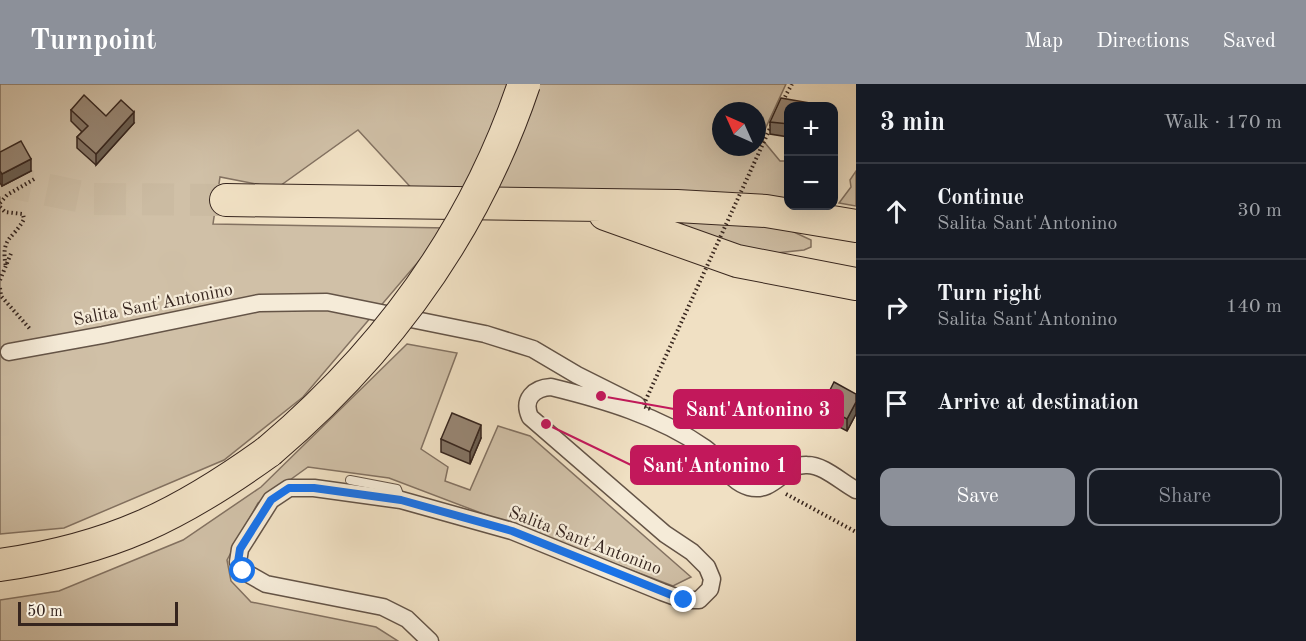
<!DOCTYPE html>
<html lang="en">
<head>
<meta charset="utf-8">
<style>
	:root { --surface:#171b24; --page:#20242c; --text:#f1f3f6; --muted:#9ea1a6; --line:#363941; --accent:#8c9099 }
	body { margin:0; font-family:"Old Standard TT",serif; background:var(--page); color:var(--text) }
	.controls { position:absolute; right:18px; top:18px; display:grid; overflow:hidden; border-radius:12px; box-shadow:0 6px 24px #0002 }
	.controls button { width:54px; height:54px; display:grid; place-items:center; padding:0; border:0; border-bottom:2px solid var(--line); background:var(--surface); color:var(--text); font:30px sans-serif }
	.compass { position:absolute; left:712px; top:18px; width:54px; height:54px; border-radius:50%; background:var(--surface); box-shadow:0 6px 24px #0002; rotate:315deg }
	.scale { position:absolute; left:18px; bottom:15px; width:160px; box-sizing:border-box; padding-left:6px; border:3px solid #36251e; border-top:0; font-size:16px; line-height:21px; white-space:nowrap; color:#36251e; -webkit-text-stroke:4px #f5ebd8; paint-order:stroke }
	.stop { position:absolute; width:18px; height:18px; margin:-14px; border:4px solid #1a73e8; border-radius:50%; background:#fff }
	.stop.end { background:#1a73e8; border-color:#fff; box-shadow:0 2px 6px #0008 }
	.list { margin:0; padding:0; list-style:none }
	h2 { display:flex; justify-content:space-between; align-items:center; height:78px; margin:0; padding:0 24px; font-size:26px }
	h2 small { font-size:20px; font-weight:400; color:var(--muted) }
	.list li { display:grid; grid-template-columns:39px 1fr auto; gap:18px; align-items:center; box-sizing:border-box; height:96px; padding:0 24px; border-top:2px solid var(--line) }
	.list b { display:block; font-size:22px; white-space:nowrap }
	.list p { margin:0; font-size:20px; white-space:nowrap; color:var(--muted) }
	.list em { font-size:20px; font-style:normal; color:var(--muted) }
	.actions { display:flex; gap:12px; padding:18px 24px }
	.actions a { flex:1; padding:14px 0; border:2px solid var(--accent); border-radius:12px; text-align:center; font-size:21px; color:var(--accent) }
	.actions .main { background:var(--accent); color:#fff }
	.icon { flex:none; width:33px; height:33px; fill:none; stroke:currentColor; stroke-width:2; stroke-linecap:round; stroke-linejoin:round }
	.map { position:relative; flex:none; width:856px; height:557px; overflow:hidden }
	header { display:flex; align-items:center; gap:36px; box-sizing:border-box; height:84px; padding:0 30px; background:var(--accent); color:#fff }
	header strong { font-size:28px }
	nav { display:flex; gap:33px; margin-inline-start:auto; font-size:21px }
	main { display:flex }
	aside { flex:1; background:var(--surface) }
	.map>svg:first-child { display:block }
	.green { fill:#d0c0a7; stroke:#837262; stroke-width:1.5; fill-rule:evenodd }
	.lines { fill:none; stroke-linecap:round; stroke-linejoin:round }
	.motorway-tunnel { stroke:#cbbba2; stroke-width:32; stroke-dasharray:32 16; stroke-linecap:butt }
	.service-casing { stroke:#645447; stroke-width:10 }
	.minor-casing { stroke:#645447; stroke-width:19 }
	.motorway-casing { stroke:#36251e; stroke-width:34 }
	.path { stroke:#36251e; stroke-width:4; stroke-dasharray:1.5 3; stroke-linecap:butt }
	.service { stroke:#f5ebd8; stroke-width:8 }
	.minor { stroke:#f5ebd8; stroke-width:16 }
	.motorway { stroke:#f0e0c3; stroke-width:32 }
	.motorway-bridge-casing { stroke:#36251e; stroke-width:34; stroke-linecap:butt }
	.path-bridge { stroke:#36251e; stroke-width:4; stroke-dasharray:1.5 3; stroke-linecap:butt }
	.motorway-bridge { stroke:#f0e0c3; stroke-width:32 }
	.wall { fill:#827364; stroke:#36251e; stroke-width:1.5 }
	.shaded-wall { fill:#6a5e51; stroke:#36251e; stroke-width:1.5 }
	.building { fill:#978674; stroke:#36251e; stroke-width:1.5 }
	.route { stroke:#1a73e8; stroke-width:8 }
	.labels { text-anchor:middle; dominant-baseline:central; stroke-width:4.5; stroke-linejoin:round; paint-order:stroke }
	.street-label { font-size:18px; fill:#36251e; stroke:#f5ebd8 }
	.leader { fill:none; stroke:#c2185b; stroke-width:2 }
	.callout-dot { fill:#c2185b; stroke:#f5ebd8; stroke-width:2 }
	.callout { fill:#c2185b; stroke:#c2185b; stroke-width:2 }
	.callout-label { font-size:20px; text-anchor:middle; font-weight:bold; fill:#fff }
</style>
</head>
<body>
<header>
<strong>Turnpoint</strong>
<nav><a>Map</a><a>Directions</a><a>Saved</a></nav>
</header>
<main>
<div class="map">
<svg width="856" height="557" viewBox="0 0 856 557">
	<rect width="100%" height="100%" fill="#f0e0c3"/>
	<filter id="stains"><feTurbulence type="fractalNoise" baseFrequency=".00333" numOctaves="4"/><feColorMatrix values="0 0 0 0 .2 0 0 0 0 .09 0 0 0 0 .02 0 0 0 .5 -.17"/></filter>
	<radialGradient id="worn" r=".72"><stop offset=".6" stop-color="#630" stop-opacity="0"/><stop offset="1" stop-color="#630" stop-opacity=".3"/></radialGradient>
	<!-- green -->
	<path class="green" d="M0,0h786l-25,54 19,23h8v40l-372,-8 -58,-63 -81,58 -57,-11 -7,47 234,4 -144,169 -79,63 -160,68 -64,6zM721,27h36v36h-36z
		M856,87v35l-17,-3 12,-16 -1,-7z
		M655,135l126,7 30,14v7l-7,3 -55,6z
		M407,260l50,9 -36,96 27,18 -3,14 25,9 28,-64 32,10 161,141 -18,9 -284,-108 -81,-11 -50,36 -31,57 4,21 20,21 125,25 22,14h-398v-41l59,-9 124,-51 78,-53z"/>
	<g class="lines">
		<!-- motorway-tunnel -->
		<path class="motorway-tunnel" d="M0,96l92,19 134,1"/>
		<!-- service casing -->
		<g class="service-casing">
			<path id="service" d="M350,396l47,9 4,11"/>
		</g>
		<!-- minor casing -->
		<g class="minor-casing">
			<path id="minor" d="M9,268l94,-17 156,-32 68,-1 158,32 48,15 44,26 60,30
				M430,557l-23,-22 -24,-12 -117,-23 -23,-13 -5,-9 2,-13 31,-49 18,-12h25l87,12 111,31 150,61 22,8h15l11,-11 2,-10 -5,-12 -15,-15 -27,-18 -135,-117c-8,-18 4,-29 21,-30 53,13 108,29 154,61 16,11 23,33 44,39 25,7 35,-23 58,-22 17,0 34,17 49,25"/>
		</g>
		<!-- motorway casing -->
		<g class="motorway-casing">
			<path id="motorway" d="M226,116l451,6 89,5 90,15
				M605,130l132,47 119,23
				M0,481c111,-16 179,-49 269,-114"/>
		</g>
		<!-- path -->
		<path class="path" d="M787,9l5,-9
			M0,119l7,-8 29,-17
			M0,123l5,5 18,2 1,5c-11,21 -24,18 -18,48
			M0,196l12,-29
			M0,204l1,8 29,33
			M786,410l70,38"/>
		<!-- service -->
		<use href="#service" class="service"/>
		<!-- minor -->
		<use href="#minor" class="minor"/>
		<!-- motorway -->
		<use href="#motorway" class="motorway"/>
		<!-- motorway-bridge casing -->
		<g class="motorway-bridge-casing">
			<path id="motorway-bridge" d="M269,367c117,-99 206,-221 255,-367"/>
		</g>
		<!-- path-bridge -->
		<path class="path-bridge" d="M783,17l4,-8
			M650,325l-7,-3 129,-282"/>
		<!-- motorway-bridge -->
		<use href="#motorway-bridge" class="motorway-bridge"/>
	</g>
	<!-- wall -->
	<path class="wall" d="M789,22v31l-19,-3v-12z
		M71,26l35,6 28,7 -38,42 -19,-17v-11l5,-5 -11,-11z
		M0,68l31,19 -29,15 -2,-3z
		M856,310v20l-9,17 -25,-13v-12z
		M481,354l-11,26 -29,-12v-13z"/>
	<!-- shaded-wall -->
	<path class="shaded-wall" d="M134,28v11l-38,42v-11z
		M31,75v12l-29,15v-12z
		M856,318v12l-9,17v-12z
		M481,341v13l-11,26v-12z"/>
	<!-- building -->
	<path class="building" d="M84,11l22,21 15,-16 13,12 -38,42 -19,-17 11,-11 -17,-16z
		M781,14l34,6v2h-26v18l-19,-2z
		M21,57l10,18 -29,15 -2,-3v-19z
		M834,298l22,12v8l-9,17 -25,-13z
		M452,329l29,12 -11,27 -29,-13z"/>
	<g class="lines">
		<!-- route -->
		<path class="route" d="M243,487l-5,-9 2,-13 31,-49 18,-12h25l87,12 111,31 172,69"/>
	</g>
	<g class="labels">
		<!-- street labels -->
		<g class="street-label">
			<text transform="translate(153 221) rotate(-11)">Salita Sant'Antonino</text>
			<text transform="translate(585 457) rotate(21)">Salita Sant'Antonino</text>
		</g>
	</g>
	<!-- callouts -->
	<path class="leader" d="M601 312L674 325M546 340L631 381"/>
	<g class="callout-dot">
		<circle cx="601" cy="312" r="6"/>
		<circle cx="546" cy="340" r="6"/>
	</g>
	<g class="callout">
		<rect x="674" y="306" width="169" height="38" rx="6"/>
		<rect x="631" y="362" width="169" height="38" rx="6"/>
	</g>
	<g class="callout-label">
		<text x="758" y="332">Sant'Antonino 3</text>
		<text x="715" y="388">Sant'Antonino 1</text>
	</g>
	<rect width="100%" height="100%" filter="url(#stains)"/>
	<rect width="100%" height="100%" fill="url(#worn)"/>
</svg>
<div class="controls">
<button>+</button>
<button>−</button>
</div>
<svg class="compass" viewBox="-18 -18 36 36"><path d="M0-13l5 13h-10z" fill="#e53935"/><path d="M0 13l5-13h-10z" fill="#9ea1a6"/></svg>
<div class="scale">50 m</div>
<div class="stop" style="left:243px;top:487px"></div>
<div class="stop end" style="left:684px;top:516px"></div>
</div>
<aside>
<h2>3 min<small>Walk · 170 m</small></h2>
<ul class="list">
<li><svg class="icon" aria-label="ahead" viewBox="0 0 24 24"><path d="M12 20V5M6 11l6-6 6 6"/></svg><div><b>Continue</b><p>Salita Sant'Antonino</p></div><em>30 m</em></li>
<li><svg class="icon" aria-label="right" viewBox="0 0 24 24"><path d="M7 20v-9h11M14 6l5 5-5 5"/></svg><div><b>Turn right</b><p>Salita Sant'Antonino</p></div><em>140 m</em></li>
<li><svg class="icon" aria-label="arrive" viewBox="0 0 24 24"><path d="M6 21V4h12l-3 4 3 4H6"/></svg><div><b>Arrive at destination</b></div></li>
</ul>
<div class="actions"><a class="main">Save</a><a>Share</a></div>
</aside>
</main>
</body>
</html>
